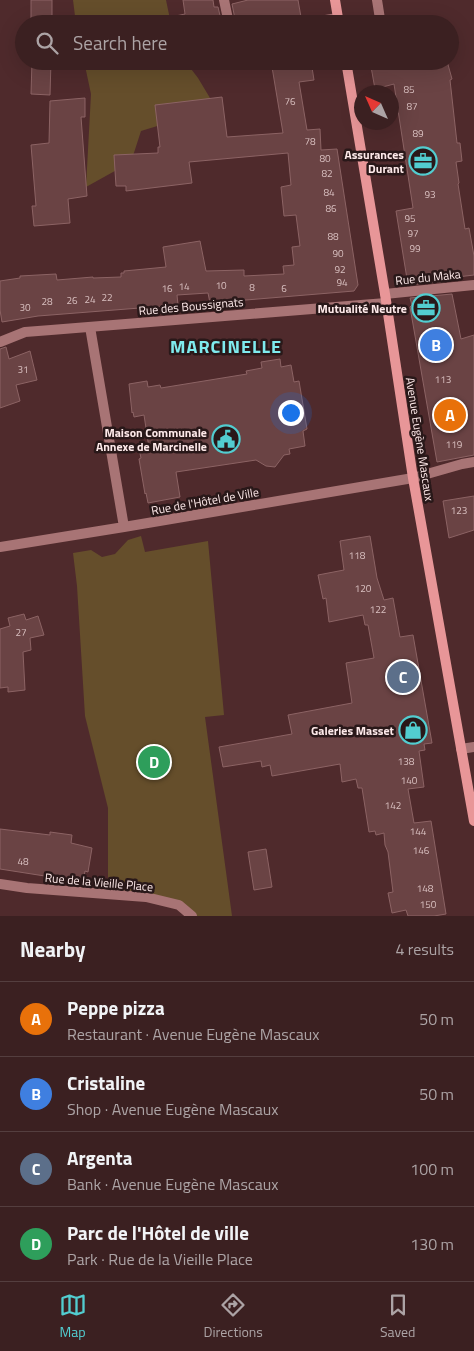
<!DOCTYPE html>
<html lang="en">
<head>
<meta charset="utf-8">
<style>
	:root { --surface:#3b2021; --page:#462d2e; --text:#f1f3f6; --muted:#aca3a5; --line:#543e3f; --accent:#52cdd0 }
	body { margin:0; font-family:"Titillium Web",sans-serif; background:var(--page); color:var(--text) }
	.compass { position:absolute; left:354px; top:85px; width:45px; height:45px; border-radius:50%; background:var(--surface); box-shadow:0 5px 20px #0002; rotate:315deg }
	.you { position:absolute; left:290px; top:412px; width:18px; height:18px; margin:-12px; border:4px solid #fff; border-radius:50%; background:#1a73e8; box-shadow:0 0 0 8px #1a73e833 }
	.badge { display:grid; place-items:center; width:32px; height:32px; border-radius:50%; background:var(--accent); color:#fff; font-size:16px; font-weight:700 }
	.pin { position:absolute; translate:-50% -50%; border:2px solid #fff; box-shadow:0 1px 5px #0006 }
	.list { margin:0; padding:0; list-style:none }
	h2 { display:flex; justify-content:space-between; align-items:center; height:65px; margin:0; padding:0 20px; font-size:21px }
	h2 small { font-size:16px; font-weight:400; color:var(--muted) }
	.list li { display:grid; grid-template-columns:32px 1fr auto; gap:15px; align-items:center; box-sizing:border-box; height:75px; padding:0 20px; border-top:1px solid var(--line) }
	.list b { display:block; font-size:19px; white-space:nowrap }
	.list p { margin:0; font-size:16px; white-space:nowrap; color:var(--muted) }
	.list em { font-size:16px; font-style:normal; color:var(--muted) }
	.icon { flex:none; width:28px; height:28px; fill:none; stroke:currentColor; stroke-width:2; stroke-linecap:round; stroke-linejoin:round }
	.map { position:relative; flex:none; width:474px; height:916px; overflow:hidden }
	.search { position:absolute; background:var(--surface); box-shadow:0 5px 20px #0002; left:15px; right:15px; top:15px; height:55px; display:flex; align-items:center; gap:12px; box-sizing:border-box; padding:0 18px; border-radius:28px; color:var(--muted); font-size:19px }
	.sheet { height:365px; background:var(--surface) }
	nav { display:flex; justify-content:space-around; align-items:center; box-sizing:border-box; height:70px; border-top:1px solid var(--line); background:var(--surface); font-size:14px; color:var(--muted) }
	nav a { display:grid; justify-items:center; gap:2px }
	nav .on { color:var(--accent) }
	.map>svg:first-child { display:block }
	.green { fill:#654e2b }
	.building { fill:#6a4344; stroke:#8c6364 }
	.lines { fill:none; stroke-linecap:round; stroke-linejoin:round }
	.service { stroke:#a87475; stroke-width:10 }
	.minor { stroke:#a87475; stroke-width:10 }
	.secondary { stroke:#e89698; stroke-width:10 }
	.labels { text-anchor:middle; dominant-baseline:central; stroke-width:5; stroke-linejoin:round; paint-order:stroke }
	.number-label { font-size:10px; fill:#d9c0c0 }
	.poi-label { font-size:12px; font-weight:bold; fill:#feeaea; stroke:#291819; text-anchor:end }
	.street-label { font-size:12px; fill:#feeaea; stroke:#291819 }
	.district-label { font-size:18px; font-weight:bold; letter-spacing:1px; fill:#7febee; stroke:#291819 }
</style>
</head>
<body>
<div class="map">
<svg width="474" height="916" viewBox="0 0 474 916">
	<rect width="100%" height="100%" fill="#4f2a2c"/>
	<!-- green -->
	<path class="green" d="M73,0h93l5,24h-95z
		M84,61h101l13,17 18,30 -75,23 -10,31 -45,25 5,-93z
		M141,536l4,16 63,-11 16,174 -19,2 27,199h-40l-13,-11 -71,-11v-86l-23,-92 -8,-130 -4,-33 18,-3 11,7 13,-3 13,-14z"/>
	<!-- building -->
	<path class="building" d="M31,0h21v24h-21z
		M183,0h30l1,7h4l4,17h-50l-1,-7 14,-3z
		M248,0h50l3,17 -4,1h-8l-15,6h-38l-4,-20z
		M32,61h19l-1,34 -19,-1z
		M271,61h40l3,19 -15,2 8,48 13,-1 1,21 16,-1 21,136 -4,6 -144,12 -2,-10 -31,2 1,10 -140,11 -36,6 -2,-12v-29l20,-3v-2l36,-2 1,6 36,-3v1l28,-1v-4h3v-2l42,-4 -3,-20 37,-6 6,30 38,-1v6l40,-2 -1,-8 11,-1 -2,-18 8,-1 -4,-31 -12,1 -3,-29 10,-2 -3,-32 -99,9 3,21 -66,8v-5h-10l-2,-31 44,-2v-6h2l-5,-42 67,-8 5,40 56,-4z
		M370,61h77l5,18 -2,1 7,63h3l2,18 -6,1 3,21 -1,1 7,45 4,-1 5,28v19l-25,3 1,3 -42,4 -12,-74 17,-3 -19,-124 -19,5z
		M85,98v19h-4l6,79 -19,3 2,24 -36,3 -2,-20h4l-5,-61 18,-2 1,-42z
		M452,294l9,45 13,-4v120l-37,7 -27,-155 2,-2 -2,-7z
		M6,347l3,12 21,-8 7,29 -21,5 4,16 -20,7v-59z
		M280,359l1,8 10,-2 3,17 5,-1 8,48 -4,2 2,15 -16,3 1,5 -6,1 -9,12 -9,-1 -10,-6 -80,12 4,25 -32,6 -2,-10 -1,1 -6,-35 2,-1 -2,-9 10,-1 -5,-33 -10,2 -1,-5 -1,1 -3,-29 18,-3 1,6 12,-2 1,3 86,-14 -1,-3 16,-3 -1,-6z
		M474,496v34l-25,8 -6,-37z
		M370,536l7,42 7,22 9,-2 7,39 13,-2 19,108 -8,1 1,6 -6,1 5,36 -16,2 6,34 17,-2 15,93 -12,2h-26l-2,-6 -14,3 -4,-20 5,-1 -5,-40 -3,-7 -1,-12 -8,2 -1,-4 -6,1 -7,-44h-4l-2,-9 -14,3 -2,-18 -68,12 -2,-11 -8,2 -1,-6 -38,6 -4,-20 73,-13 -4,-19 64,-12 -6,-40 28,-5 -6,-33h-3l-2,-10 -34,7 -3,-24 -3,1 -5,-24 26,-5 -4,-29z
		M24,614l2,6 12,-4 6,19 -14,3 1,12 -8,2 2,38 -17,2v-5l-8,1v-59l10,-3 -2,-8z
		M0,829l50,6v-3l22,3 -1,8 21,5 -4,24 -3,-1 -2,11 -83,-13z
		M266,849l6,38 -18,3 -6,-38z"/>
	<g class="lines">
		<!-- service -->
		<path class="service" d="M224,0l5,24
			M301,24l37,-6
			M356,24l24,-5 -3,-19
			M90,327l34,200
			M0,547l124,-20 289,-49 49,-14 12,-2"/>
		<!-- minor -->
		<path class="minor" d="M385,294l89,-9
			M0,342l25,-10 26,-2 335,-27
			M461,749l13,-2
			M0,884l27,4 119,9 33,8 13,11"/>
		<!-- secondary -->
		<path class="secondary" d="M335,0l4,24
			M346,61l39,233 28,184 61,343"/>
	</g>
	<!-- icons -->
	<defs>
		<g id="office-ring" transform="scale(1.4375)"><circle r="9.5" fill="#291819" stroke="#52cdd0" stroke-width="1.5"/><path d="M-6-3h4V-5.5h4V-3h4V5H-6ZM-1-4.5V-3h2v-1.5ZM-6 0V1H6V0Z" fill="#52cdd0"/></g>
		<g id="civic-ring" transform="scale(1.4375)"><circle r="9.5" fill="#291819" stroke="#52cdd0" stroke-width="1.5"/><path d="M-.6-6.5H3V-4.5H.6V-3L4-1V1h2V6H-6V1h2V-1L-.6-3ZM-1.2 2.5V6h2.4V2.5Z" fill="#52cdd0"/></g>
		<g id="shop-ring" transform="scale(1.4375)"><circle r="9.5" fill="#291819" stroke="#52cdd0" stroke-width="1.5"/><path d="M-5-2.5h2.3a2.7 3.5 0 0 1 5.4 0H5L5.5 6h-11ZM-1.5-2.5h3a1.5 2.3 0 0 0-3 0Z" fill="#52cdd0"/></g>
	</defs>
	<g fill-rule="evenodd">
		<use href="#office-ring" x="423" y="161"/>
		<use href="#office-ring" x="426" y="308"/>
		<use href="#civic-ring" x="226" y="439"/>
		<use href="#shop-ring" x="413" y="730"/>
	</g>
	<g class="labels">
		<!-- number labels -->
		<g class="number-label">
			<text x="409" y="89">85</text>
			<text x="290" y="101">76</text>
			<text x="412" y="106">87</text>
			<text x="418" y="133">89</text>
			<text x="310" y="141">78</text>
			<text x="325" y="158">80</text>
			<text x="327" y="173">82</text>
			<text x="329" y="192">84</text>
			<text x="430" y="194">93</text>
			<text x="331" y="208">86</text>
			<text x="410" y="218">95</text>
			<text x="413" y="233">97</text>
			<text x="333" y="236">88</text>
			<text x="415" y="248">99</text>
			<text x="338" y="253">90</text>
			<text x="340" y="269">92</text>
			<text x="342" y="282">94</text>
			<text x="221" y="285">10</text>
			<text x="184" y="286">14</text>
			<text x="252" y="287">8</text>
			<text x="167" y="288">16</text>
			<text x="284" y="288">6</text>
			<text x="107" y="297">22</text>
			<text x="90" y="299">24</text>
			<text x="72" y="300">26</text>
			<text x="47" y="301">28</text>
			<text x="25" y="307">30</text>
			<text x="23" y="369">31</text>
			<text x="443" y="379">113</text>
			<text x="454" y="444">119</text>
			<text x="459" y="510">123</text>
			<text x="357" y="555">118</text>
			<text x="363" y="588">120</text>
			<text x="378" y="609">122</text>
			<text x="21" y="632">27</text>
			<text x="406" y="761">138</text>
			<text x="409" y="780">140</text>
			<text x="393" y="805">142</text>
			<text x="418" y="831">144</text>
			<text x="421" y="850">146</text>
			<text x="23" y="861">48</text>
			<text x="425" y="888">148</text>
			<text x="428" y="904">150</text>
		</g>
		<!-- poi labels -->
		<g class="poi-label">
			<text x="404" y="154">Assurances<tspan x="404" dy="14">Durant</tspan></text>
			<text x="407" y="308">Mutualité Neutre</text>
			<text x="207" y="432">Maison Communale<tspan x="207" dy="14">Annexe de Marcinelle</tspan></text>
			<text x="394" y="730">Galeries Masset</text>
		</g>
		<!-- street labels -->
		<g class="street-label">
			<text transform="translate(428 277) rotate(-6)">Rue du Maka</text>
			<text transform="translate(191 306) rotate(-5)">Rue des Boussignats</text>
			<text transform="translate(420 439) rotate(81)">Avenue Eugène Mascaux</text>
			<text transform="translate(205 501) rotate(-10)">Rue de l'Hôtel de Ville</text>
			<text transform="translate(99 882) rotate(5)">Rue de la Vieille Place</text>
		</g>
		<!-- district labels -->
		<g class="district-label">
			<text x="226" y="346">MARCINELLE</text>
		</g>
	</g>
</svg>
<svg class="compass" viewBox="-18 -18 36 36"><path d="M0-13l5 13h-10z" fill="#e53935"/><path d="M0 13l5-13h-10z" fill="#aca3a5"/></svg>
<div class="you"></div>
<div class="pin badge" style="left:450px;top:415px;background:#e8710a">A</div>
<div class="pin badge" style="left:436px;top:345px;background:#3f7fe0">B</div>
<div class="pin badge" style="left:403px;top:677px;background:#5c6f8a">C</div>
<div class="pin badge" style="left:154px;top:762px;background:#2e9e5b">D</div>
<div class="search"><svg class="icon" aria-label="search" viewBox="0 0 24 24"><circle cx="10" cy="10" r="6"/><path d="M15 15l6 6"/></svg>Search here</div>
</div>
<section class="sheet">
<h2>Nearby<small>4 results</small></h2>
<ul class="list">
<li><span class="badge" style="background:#e8710a">A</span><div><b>Peppe pizza</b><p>Restaurant · Avenue Eugène Mascaux</p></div><em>50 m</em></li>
<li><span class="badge" style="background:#3f7fe0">B</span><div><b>Cristaline</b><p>Shop · Avenue Eugène Mascaux</p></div><em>50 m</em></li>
<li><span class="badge" style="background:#5c6f8a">C</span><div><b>Argenta</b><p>Bank · Avenue Eugène Mascaux</p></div><em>100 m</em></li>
<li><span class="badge" style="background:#2e9e5b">D</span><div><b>Parc de l'Hôtel de ville</b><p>Park · Rue de la Vieille Place</p></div><em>130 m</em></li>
</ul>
</section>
<nav>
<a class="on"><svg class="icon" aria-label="map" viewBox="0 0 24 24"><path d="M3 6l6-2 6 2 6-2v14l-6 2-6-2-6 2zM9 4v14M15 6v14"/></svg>Map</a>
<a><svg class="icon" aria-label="directions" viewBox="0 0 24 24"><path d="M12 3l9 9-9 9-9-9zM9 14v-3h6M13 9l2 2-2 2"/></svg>Directions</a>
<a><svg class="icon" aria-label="saved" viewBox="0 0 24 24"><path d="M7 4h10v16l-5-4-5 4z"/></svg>Saved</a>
</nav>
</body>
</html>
